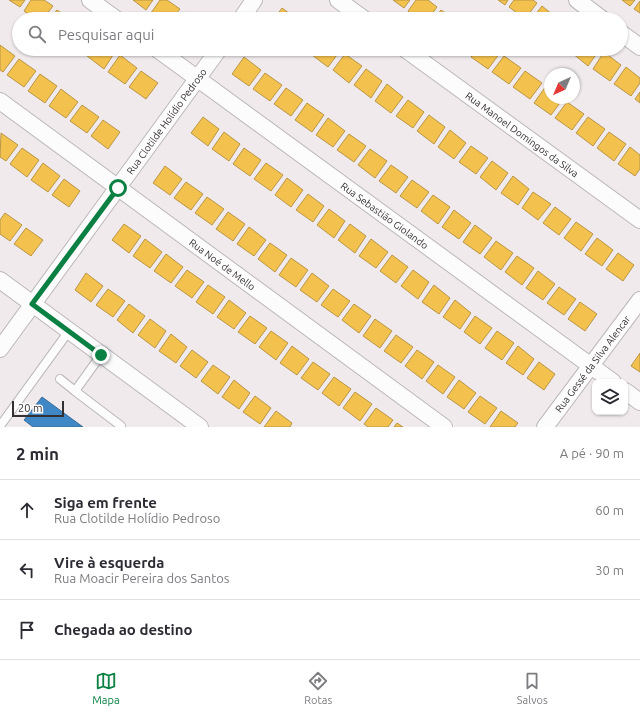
<!DOCTYPE html>
<html lang="pt">
<head>
<meta charset="utf-8">
<style>
	:root { --surface:#fff; --page:#f7f7f7; --text:#2b2b33; --muted:#7c7c81; --line:#e1e1e2; --accent:#0b8043 }
	body { margin:0; font-family:Ubuntu,sans-serif; background:var(--page); color:var(--text) }
	.controls { position:absolute; right:12px; bottom:12px; display:grid; overflow:hidden; border-radius:8px; box-shadow:0 1px 3px #0004 }
	.controls button { width:36px; height:36px; display:grid; place-items:center; padding:0; border:0; border-bottom:1px solid var(--line); background:var(--surface); color:var(--text); font:20px sans-serif }
	.compass { position:absolute; left:544px; top:68px; width:36px; height:36px; border-radius:50%; background:var(--surface); box-shadow:0 1px 3px #0004; rotate:224deg }
	.scale { position:absolute; left:12px; bottom:10px; width:52px; box-sizing:border-box; padding-left:4px; border:2px solid #343032; border-top:0; font-size:11px; line-height:14px; white-space:nowrap; color:#343032; -webkit-text-stroke:3px #fff; paint-order:stroke }
	.stop { position:absolute; width:12px; height:12px; margin:-9px; border:3px solid #0b8043; border-radius:50%; background:#fff }
	.stop.end { background:#0b8043; border-color:#fff; box-shadow:0 1px 4px #0008 }
	.list { margin:0; padding:0; list-style:none }
	h2 { display:flex; justify-content:space-between; align-items:center; height:52px; margin:0; padding:0 16px; font-size:17px }
	h2 small { font-size:13px; font-weight:400; color:var(--muted) }
	.list li { display:grid; grid-template-columns:26px 1fr auto; gap:12px; align-items:center; box-sizing:border-box; height:60px; padding:0 16px; border-top:1px solid var(--line) }
	.list b { display:block; font-size:15px; white-space:nowrap }
	.list p { margin:0; font-size:13px; white-space:nowrap; color:var(--muted) }
	.list em { font-size:13px; font-style:normal; color:var(--muted) }
	.icon { flex:none; width:22px; height:22px; fill:none; stroke:currentColor; stroke-width:2; stroke-linecap:round; stroke-linejoin:round }
	.map { position:relative; flex:none; width:640px; height:427px; overflow:hidden }
	.search { position:absolute; background:var(--surface); box-shadow:0 1px 3px #0004; left:12px; right:12px; top:12px; height:44px; display:flex; align-items:center; gap:10px; box-sizing:border-box; padding:0 14px; border-radius:22px; color:var(--muted); font-size:15px }
	.sheet { height:232px; background:var(--surface) }
	nav { display:flex; justify-content:space-around; align-items:center; box-sizing:border-box; height:56px; border-top:1px solid var(--line); background:var(--surface); font-size:11px; color:var(--muted) }
	nav a { display:grid; justify-items:center; gap:2px }
	nav .on { color:var(--accent) }
	.map>svg:first-child { display:block }
	.homes { fill:#f2c14e; stroke:#b99646 }
	.schools { fill:#3f88c5; stroke:#3c6e99 }
	.lines { fill:none; stroke-linecap:round; stroke-linejoin:round }
	.service-casing { stroke:#bcb7b9; stroke-width:10 }
	.minor-casing { stroke:#bcb7b9; stroke-width:18 }
	.service { stroke:#fdfcfc; stroke-width:8 }
	.minor { stroke:#fdfcfc; stroke-width:16 }
	.route { stroke:#0b8043; stroke-width:5 }
	.labels { text-anchor:middle; dominant-baseline:central; stroke-width:4; stroke-linejoin:round; paint-order:stroke }
	.street-label { font-size:10px; fill:#343032; stroke:#fff }
</style>
</head>
<body>
<div class="map">
<svg width="640" height="427" viewBox="0 0 640 427">
	<rect width="100%" height="100%" fill="#f0eaed"/>
	<!-- homes -->
	<path class="homes" d="M9,0h16l-5,7z
		M31,0h13l9,6 -10,13h-8l-11,-8z
		M133,0h20l-7,10z
		M160,0h7l13,9 -8,10h-13l-8,-6z
		M393,0h17l-6,8z
		M416,0h12l9,7 -9,12h-8l-12,-8z
		M498,0h10l-3,5z
		M514,0h19l4,3 -12,16 -16,-12z
		M622,0h13l-5,6z
		M640,1v12l-6,-4z
		M542,6l16,13h-26z
		M282,8l15,11h-23z
		M57,10l13,9h-20z
		M441,10l13,9h-20z
		M184,12l10,7h-16z
		M0,45l15,11 -12,16 -3,-2z
		M77,49h9l-3,4z
		M92,49h19l4,3 -11,17 -17,-13z
		M316,49h22l2,2 -12,16 -16,-12z
		M461,49h9l-3,5z
		M477,49h18l5,4 -12,16 -17,-12z
		M575,49h25l-12,17 -16,-13z
		M604,52l17,13 -11,16 -17,-12z
		M345,54l17,12 -13,17 -16,-13z
		M120,55l17,13 -12,16 -17,-12z
		M504,56l17,12 -12,16 -17,-12z
		M244,57l17,13 -12,16 -17,-12z
		M19,59l17,12 -12,16 -17,-12z
		M626,67l14,11v5l-9,13 -17,-12z
		M366,69l16,12 -11,17 -17,-13z
		M141,71l17,12 -12,16 -17,-12z
		M525,71l17,12 -12,16 -17,-12z
		M265,73l17,12 -12,16 -17,-12z
		M40,74l17,12 -12,17 -17,-12z
		M387,84l16,13 -12,16 -16,-12z
		M546,86l4,3v9l13,1 -12,16 -17,-12z
		M286,88l17,12 -12,16 -17,-12z
		M61,89l17,13 -12,16 -17,-12z
		M640,92v11l-5,-4z
		M408,100l16,12 -11,16 -17,-12z
		M567,102l17,12 -12,16 -17,-12z
		M307,103l17,12 -12,17 -17,-12z
		M82,105l17,12 -12,16 -17,-12z
		M429,115l16,12 -11,17 -17,-13z
		M203,117l16,12 -11,17 -17,-13z
		M588,117l17,12 -12,17 -17,-13z
		M328,118l17,13 -12,16 -17,-12z
		M103,120l17,12 -12,17 -17,-13z
		M450,130l16,13 -12,16 -16,-12z
		M224,132l16,12 -11,17 -17,-12z
		M609,132l17,12 -12,17 -17,-13z
		M1,133l17,12 -12,16 -6,-4z
		M349,134l17,12 -12,16 -17,-12z
		M471,146l17,12 -12,16 -17,-12z
		M630,147l10,8v14l-5,7 -17,-12z
		M22,148l17,12 -12,17 -17,-13z
		M244,148l17,12 -11,16 -17,-12z
		M370,149l17,12 -12,17 -17,-13z
		M492,161l16,12 -12,17 -16,-13z
		M43,163l17,13 -12,16 -17,-12z
		M266,163l17,12 -12,16 -17,-12z
		M391,165l17,12 -12,16 -17,-12z
		M165,166l17,13 -12,16 -17,-12z
		M513,176l16,13 -11,16 -17,-12z
		M287,178l16,12 -12,17 -16,-12z
		M64,179l16,12 -11,16 -17,-12z
		M412,180l17,12 -12,16 -17,-12z
		M186,182l17,12 -12,16 -17,-12z
		M533,192l18,12 -13,16 -16,-12z
		M308,194l16,12 -11,16 -17,-12z
		M433,195l17,12 -12,17 -17,-13z
		M207,197l17,12 -12,16 -17,-12z
		M555,207l16,12 -12,16 -16,-12z
		M329,209l16,12 -11,17 -17,-13z
		M454,210l17,13 -12,16 -17,-12z
		M228,212l17,12 -12,17 -17,-12z
		M5,213l17,12 -12,16 -10,-7v-14z
		M576,222l17,12 -12,17 -17,-13z
		M124,224l17,12 -12,17 -17,-13z
		M350,224l16,12 -11,17 -17,-13z
		M475,225l17,13 -12,16 -17,-12z
		M249,227l17,13 -12,16 -17,-12z
		M26,228l17,12 -12,16 -17,-12z
		M597,238l16,12 -11,16 -17,-12z
		M145,239l17,13 -12,16 -17,-12z
		M371,239l17,13 -12,16 -17,-12z
		M496,241l17,12 -12,17 -17,-13z
		M270,243l17,12 -12,17 -17,-13z
		M618,253l16,12 -11,16 -17,-12z
		M166,254l17,13 -12,16 -17,-12z
		M392,255l16,12 -12,16 -16,-12z
		M517,256l17,12 -12,17 -17,-13z
		M291,258l17,12 -12,17 -17,-12z
		M187,270l17,12 -12,16 -17,-12z
		M413,270l16,12 -11,17 -17,-13z
		M538,271l17,13 -12,16 -17,-12z
		M86,273l17,13 -12,16 -16,-12z
		M312,273l17,13 -12,16 -17,-12z
		M208,285l17,12 -12,17 -17,-12z
		M434,285l16,13 -11,16 -17,-12z
		M559,287l17,12 -12,16 -17,-12z
		M108,289l17,12 -12,16 -17,-12z
		M333,289l17,12 -12,16 -17,-12z
		M229,300l17,13 -12,16 -17,-12z
		M455,300l16,13 -11,16 -17,-12z
		M580,302l17,12 -12,17 -17,-12z
		M129,304l16,12 -12,17 -16,-13z
		M354,304l17,12 -12,17 -17,-13z
		M250,316l17,12 -12,16 -17,-12z
		M475,316l17,12 -12,16 -16,-12z
		M150,319l16,12 -11,17 -17,-13z
		M375,319l17,12 -12,17 -17,-12z
		M271,331l17,12 -12,17 -17,-13z
		M497,331l17,12 -12,17 -17,-12z
		M171,334l16,13 -11,16 -17,-12z
		M396,335l17,12 -12,16 -17,-12z
		M292,346l17,13 -12,16 -17,-12z
		M518,346l16,13 -11,16 -17,-12z
		M192,350l16,12 -12,16 -16,-12z
		M417,350l17,12 -12,17 -17,-13z
		M640,353v19l-9,-6z
		M313,362l17,12 -12,16 -17,-12z
		M539,362l16,12 -11,16 -17,-12z
		M213,365l17,12 -12,17 -17,-13z
		M438,365l17,12 -12,17 -17,-13z
		M334,377l17,12 -12,17 -17,-13z
		M234,380l16,13 -11,16 -17,-12z
		M459,380l17,13 -12,16 -17,-12z
		M355,392l17,12 -12,17 -17,-13z
		M255,396l16,12 -11,16 -17,-12z
		M480,396l17,12 -12,16 -17,-12z
		M376,408l17,12 -5,7h-20l-4,-3z
		M276,411l16,12 -2,4h-26z
		M501,411l17,12 -3,4h-25z
		M397,423l6,4h-9z"/>
	<!-- schools -->
	<path class="schools" d="M42,397l41,30h-50l-9,-7z"/>
	<g class="lines">
		<!-- service casing -->
		<g class="service-casing">
			<path id="service" d="M101,355l-26,36 46,35
				M60,379l15,12
				M0,426l69,-95"/>
		</g>
		<!-- minor casing -->
		<g class="minor-casing">
			<g id="minor">
				<path d="M90,0l26,19"/>
				<path d="M338,0l26,19"/>
				<path d="M577,0l25,19"/>
				<path d="M241,19l13,-19"/>
				<path d="M621,33l19,14"/>
				<path id="s1" d="M157,49l456,333"/>
				<path id="s2" d="M405,49l235,171"/>
				<path id="s3" d="M0,101l444,326"/>
				<path d="M0,280l200,147"/>
				<path id="s4" d="M0,349l219,-300"/>
				<path d="M625,391l15,11"/>
				<path id="s5" d="M545,427l95,-127"/>
			</g>
		</g>
		<!-- service -->
		<use href="#service" class="service"/>
		<!-- minor -->
		<use href="#minor" class="minor"/>
	</g>
	<g class="lines">
		<!-- route -->
		<path class="route" d="M101,355l-69,-51 86,-116"/>
	</g>
	<g class="labels">
		<!-- street labels -->
		<g class="street-label">
			<text stroke="none"><textPath href="#s4" startOffset="282">Rua Clotilde Holídio Pedroso</textPath></text>
			<text stroke="none"><textPath href="#s2" startOffset="145">Rua Manoel Domingos da Silva</textPath></text>
			<text stroke="none"><textPath href="#s1" startOffset="282">Rua Sebastião Giolando</textPath></text>
			<text stroke="none"><textPath href="#s3" startOffset="276">Rua Noé de Mello</textPath></text>
			<text stroke="none"><textPath href="#s5" startOffset="79">Rua Gessé da Silva Alencar</textPath></text>
		</g>
	</g>
</svg>
<div class="controls">
<button><svg class="icon" aria-label="layers" viewBox="0 0 24 24"><path d="M12 4l9 5-9 5-9-5zM3 14l9 5 9-5"/></svg></button>
</div>
<svg class="compass" viewBox="-18 -18 36 36"><path d="M0-13l5 13h-10z" fill="#e53935"/><path d="M0 13l5-13h-10z" fill="#7c7c81"/></svg>
<div class="scale">20 m</div>
<div class="stop" style="left:118px;top:188px"></div>
<div class="stop end" style="left:101px;top:355px"></div>
<div class="search"><svg class="icon" aria-label="search" viewBox="0 0 24 24"><circle cx="10" cy="10" r="6"/><path d="M15 15l6 6"/></svg>Pesquisar aqui</div>
</div>
<section class="sheet">
<h2>2 min<small>A pé · 90 m</small></h2>
<ul class="list">
<li><svg class="icon" aria-label="ahead" viewBox="0 0 24 24"><path d="M12 20V5M6 11l6-6 6 6"/></svg><div><b>Siga em frente</b><p>Rua Clotilde Holídio Pedroso</p></div><em>60 m</em></li>
<li><svg class="icon" aria-label="left" viewBox="0 0 24 24"><path d="M17 20v-9H6M10 6l-5 5 5 5"/></svg><div><b>Vire à esquerda</b><p>Rua Moacir Pereira dos Santos</p></div><em>30 m</em></li>
<li><svg class="icon" aria-label="arrive" viewBox="0 0 24 24"><path d="M6 21V4h12l-3 4 3 4H6"/></svg><div><b>Chegada ao destino</b></div></li>
</ul>
</section>
<nav>
<a class="on"><svg class="icon" aria-label="map" viewBox="0 0 24 24"><path d="M3 6l6-2 6 2 6-2v14l-6 2-6-2-6 2zM9 4v14M15 6v14"/></svg>Mapa</a>
<a><svg class="icon" aria-label="directions" viewBox="0 0 24 24"><path d="M12 3l9 9-9 9-9-9zM9 14v-3h6M13 9l2 2-2 2"/></svg>Rotas</a>
<a><svg class="icon" aria-label="saved" viewBox="0 0 24 24"><path d="M7 4h10v16l-5-4-5 4z"/></svg>Salvos</a>
</nav>
</body>
</html>
